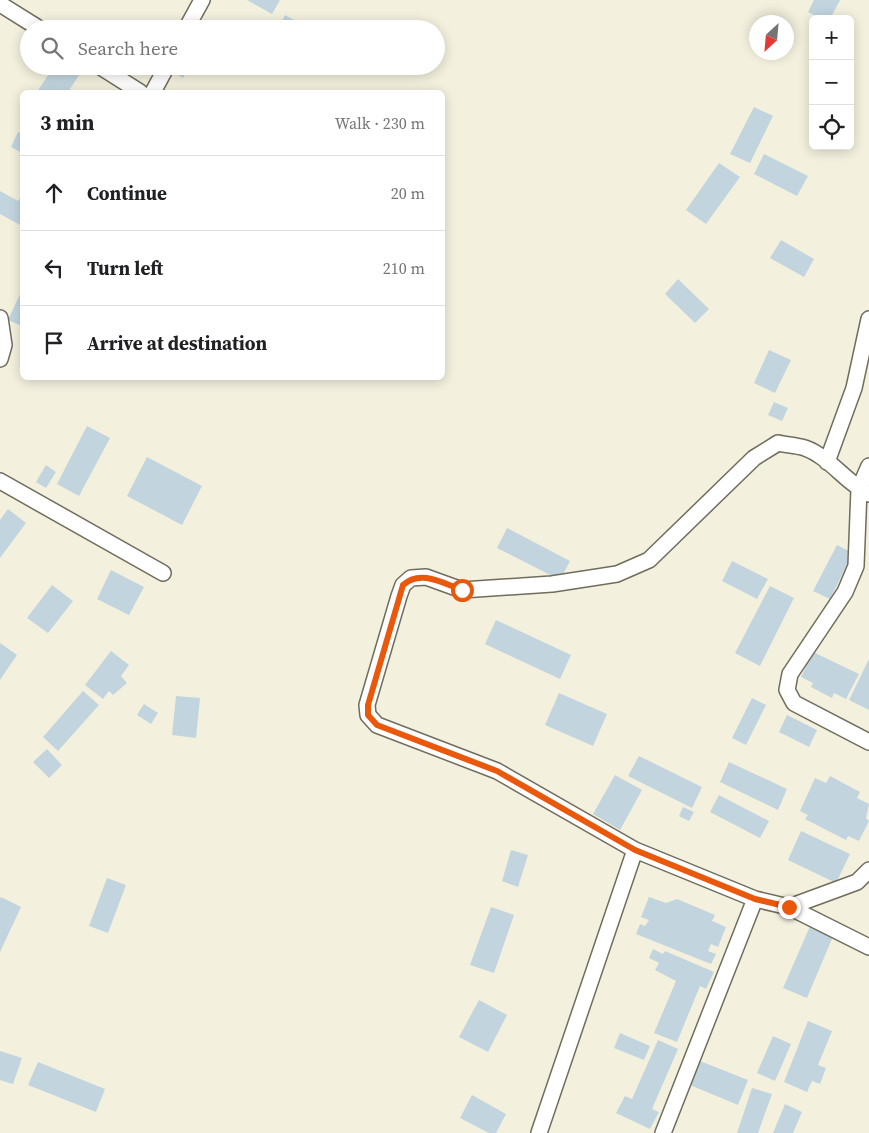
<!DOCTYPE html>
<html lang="en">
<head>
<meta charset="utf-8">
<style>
	:root { --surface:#fff; --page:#f2f2f2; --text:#202124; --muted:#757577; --line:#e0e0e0 }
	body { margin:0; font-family:"Source Serif 4",serif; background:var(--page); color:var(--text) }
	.controls { position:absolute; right:15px; top:15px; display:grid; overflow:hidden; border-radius:8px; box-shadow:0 2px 12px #0003 }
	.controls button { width:45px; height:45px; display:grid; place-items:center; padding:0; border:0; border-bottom:1px solid var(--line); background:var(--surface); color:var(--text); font:25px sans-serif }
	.compass { position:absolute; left:749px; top:15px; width:45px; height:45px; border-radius:50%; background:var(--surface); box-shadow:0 2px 12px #0003; rotate:206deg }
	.stop { position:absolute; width:15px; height:15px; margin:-11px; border:4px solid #ea580c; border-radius:50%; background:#fff }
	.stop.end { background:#ea580c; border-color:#fff; box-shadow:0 1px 5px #0008 }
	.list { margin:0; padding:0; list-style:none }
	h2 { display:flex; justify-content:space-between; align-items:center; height:65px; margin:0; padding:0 20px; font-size:21px }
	h2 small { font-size:16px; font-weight:400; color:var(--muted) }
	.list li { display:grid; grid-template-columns:32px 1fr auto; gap:15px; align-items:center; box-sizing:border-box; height:75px; padding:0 20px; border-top:1px solid var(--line) }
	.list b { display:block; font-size:19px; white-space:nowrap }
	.list em { font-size:16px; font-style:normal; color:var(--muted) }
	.icon { flex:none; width:28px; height:28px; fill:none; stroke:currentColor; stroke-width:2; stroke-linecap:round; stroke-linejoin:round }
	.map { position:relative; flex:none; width:869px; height:1133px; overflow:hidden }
	.search { position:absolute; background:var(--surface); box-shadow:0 2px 12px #0003; left:20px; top:20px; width:425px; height:55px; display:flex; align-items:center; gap:12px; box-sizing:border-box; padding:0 18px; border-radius:28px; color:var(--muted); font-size:19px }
	.panel { position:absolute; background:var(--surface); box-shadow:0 2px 12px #0003; left:20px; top:90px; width:425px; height:290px; border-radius:8px }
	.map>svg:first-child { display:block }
	.building { fill:#c2d5de }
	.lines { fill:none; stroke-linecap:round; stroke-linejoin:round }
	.street-casing { stroke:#706d5d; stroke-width:18 }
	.street { stroke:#fff; stroke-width:15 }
	.route { stroke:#ea580c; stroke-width:6 }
</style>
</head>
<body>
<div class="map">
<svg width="869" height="1133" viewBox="0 0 869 1133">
	<rect width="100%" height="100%" fill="#f3f0de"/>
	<!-- building -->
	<path class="building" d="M247,0h33l-8,14z
		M814,0h26l-10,19h-9l-13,-7z
		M285,15l25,14h-32z
		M54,66h31l-17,26h-31z
		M169,66h20l-6,12 -16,-9z
		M754,107l19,9 -23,47 -20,-9z
		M18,132l4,2v19l-11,-6z
		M764,154l44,22 -11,20 -43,-22z
		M719,163l21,14 -34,47 -20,-14z
		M0,191l18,10 4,-6v31l-22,-12z
		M781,240l33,19 -10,18 -34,-19z
		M678,279l31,30 -14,14 -30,-29z
		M22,290v36l-14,-6z
		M769,350l22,10 -16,33 -21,-10z
		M774,402l14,6 -6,13 -14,-6z
		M87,426l23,12 -31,58 -22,-12z
		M147,457l55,29 -20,39 -55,-29z
		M46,465l10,7 -10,16 -10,-6z
		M8,509l18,14 -26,35v-38z
		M507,528l63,33 -10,19 -63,-32z
		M837,545l16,8 -23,46 -17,-8z
		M732,561l36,18 -11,20 -35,-18z
		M111,570l33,17 -15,28 -32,-16z
		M52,585l21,16 -25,32 -21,-15z
		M770,586l24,12 -34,68 -25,-13z
		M496,620l75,35 -11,24 -75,-35z
		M0,643l17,12 -17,25z
		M111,651l18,14 -8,11 6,7 -14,12 -4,-4 -6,8 -18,-14z
		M813,652l46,22 -13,25 -12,-6 -2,5 -21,-11 2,-4 -12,-6z
		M869,659v51l-20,-10z
		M83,691l16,14 -41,46 -15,-14z
		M559,693l48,21 -14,32 -48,-21z
		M176,696l24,2 -4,40 -24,-3z
		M752,698l14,7 -20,40 -14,-7z
		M144,704l14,9 -7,11 -14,-9z
		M787,715l30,15 -8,17 -30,-15z
		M47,749l15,16 -13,13 -16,-16z
		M639,756l63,31 -10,21 -64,-32z
		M729,762l58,27 -9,21 -58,-28z
		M615,775l27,15 -22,40 -27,-16z
		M830,776l30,16 -3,6 12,6 -3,14 3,3 -10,20 -11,-5 -2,4 -41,-21 3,-4 -8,-4 15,-33 11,5z
		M719,795l50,26 -9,17 -50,-26z
		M683,807l11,5 -5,9 -10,-5z
		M801,831l49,23 -14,29 -48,-23z
		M511,850l17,5 -10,32 -16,-6z
		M107,878l19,7 -18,48 -19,-7z
		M1,897l20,10 -21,45v-53z
		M649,897l17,6 11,-4 38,16 -3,6 14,6 -8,20 -7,-3 -3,7 8,3 -5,10 -75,-30 4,-10 5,2 4,-6 -8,-3z
		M491,907l23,8 -20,58 -24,-8z
		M811,924l23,10 -27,64 -24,-10z
		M653,949l10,5 2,-3 49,21 -8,17 -6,-3 -23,56 -23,-9 22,-52 -21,-11 4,-7 -10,-5z
		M479,1000l28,15 -19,37 -29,-15z
		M808,1021l24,10 -14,34 8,3 -6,16 -8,-3 -5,11 -23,-10z
		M620,1033l30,13 -6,14 -30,-12z
		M773,1036l18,8 -16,37 -18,-8z
		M658,1040l20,9 -26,60 7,3 -9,17 -34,-16 9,-17 7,3z
		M0,1051l22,7 -9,26 -13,-4z
		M700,1061l48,19 -10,25 -48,-20z
		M38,1062l67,27 -9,23 -68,-27z
		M752,1088l20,6 -14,39h-21z
		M472,1095l34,19 -10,19h-7l-29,-15z
		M785,1104l17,8 -9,21h-20z"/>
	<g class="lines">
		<!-- street casing -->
		<g class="street-casing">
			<path id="street" d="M0,4l40,25
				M186,29l16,-29
				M99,66l41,26
				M153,92l14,-26
				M0,318l4,27 -4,14
				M827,462l27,-74 15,-69
				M869,466l-10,23 -3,77 -11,26 -55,82 -3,16 7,13 75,39
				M0,481l163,92
				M869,494c-23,-11 -39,-37 -64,-46 -9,-3 -19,-3 -27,-5l-24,15 -105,102 -32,14 -65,10 -90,6 -36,-13 -15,1 -8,7 -4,11 -32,109 1,10 9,10 120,46 138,79 120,49 34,8 80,40
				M789,907l68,-25 12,-12
				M539,1133l96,-283
				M663,1133l92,-234"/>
		</g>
		<!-- street -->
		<use href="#street" class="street"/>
	</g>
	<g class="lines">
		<!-- route -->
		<path class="route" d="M462,590c-19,-7 -42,-21 -59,-5l-35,120v10l9,10 120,46 138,79 120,49 34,8"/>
	</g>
</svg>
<div class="controls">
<button>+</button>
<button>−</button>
<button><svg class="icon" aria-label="locate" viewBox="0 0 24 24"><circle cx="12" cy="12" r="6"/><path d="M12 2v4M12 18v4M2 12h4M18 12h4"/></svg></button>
</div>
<svg class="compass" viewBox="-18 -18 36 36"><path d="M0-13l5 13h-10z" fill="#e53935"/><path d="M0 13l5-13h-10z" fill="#757577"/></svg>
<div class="stop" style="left:462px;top:590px"></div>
<div class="stop end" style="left:789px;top:907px"></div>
<div class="search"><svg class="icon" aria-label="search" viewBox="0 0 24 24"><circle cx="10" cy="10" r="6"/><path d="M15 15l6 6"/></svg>Search here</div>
<section class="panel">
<h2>3 min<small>Walk · 230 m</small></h2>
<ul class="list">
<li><svg class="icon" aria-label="ahead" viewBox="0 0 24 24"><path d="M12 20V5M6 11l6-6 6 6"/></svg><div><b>Continue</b></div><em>20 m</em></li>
<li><svg class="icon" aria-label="left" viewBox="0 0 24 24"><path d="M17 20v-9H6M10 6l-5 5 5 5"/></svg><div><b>Turn left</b></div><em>210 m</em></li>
<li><svg class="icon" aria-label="arrive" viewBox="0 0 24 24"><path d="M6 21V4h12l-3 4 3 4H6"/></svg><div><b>Arrive at destination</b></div></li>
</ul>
</section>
</div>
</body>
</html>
